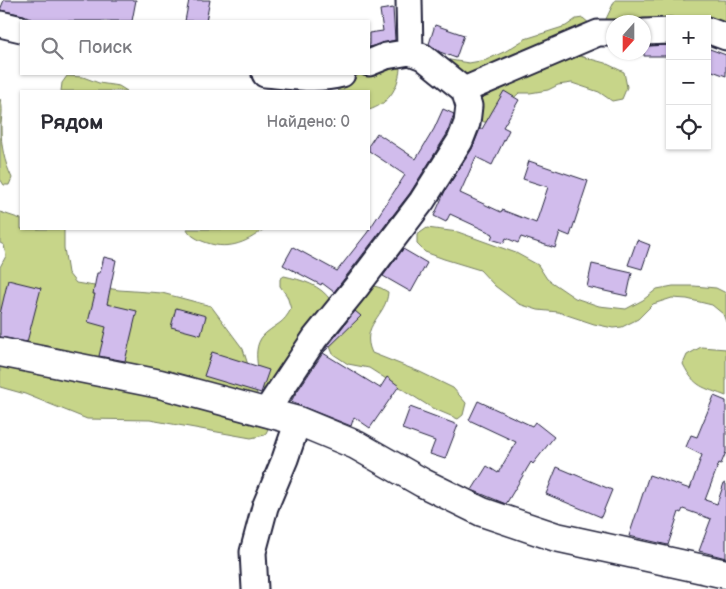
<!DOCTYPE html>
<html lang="ru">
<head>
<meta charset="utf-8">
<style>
	:root { --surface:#fff; --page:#f2f2f3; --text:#2b2b33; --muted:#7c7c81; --line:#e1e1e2 }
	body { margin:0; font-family:"Balsamiq Sans",sans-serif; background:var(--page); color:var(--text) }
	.controls { position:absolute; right:15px; top:15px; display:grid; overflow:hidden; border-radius:0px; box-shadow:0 1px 4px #0004 }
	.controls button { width:45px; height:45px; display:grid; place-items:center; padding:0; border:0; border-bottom:1px solid var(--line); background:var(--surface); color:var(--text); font:25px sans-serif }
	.compass { position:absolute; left:606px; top:15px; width:45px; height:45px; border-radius:50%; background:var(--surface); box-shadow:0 1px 4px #0004; rotate:201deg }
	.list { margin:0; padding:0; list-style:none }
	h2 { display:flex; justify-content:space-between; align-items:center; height:65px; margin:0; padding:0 20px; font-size:21px }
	h2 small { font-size:16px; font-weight:400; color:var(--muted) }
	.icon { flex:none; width:28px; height:28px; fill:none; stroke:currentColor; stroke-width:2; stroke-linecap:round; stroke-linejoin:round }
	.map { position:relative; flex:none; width:726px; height:589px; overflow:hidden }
	.search { position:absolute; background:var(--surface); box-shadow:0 1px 4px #0004; left:20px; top:20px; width:350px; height:55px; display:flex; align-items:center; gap:12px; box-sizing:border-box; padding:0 18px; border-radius:0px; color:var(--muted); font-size:19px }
	.panel { position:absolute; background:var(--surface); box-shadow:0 1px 4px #0004; left:20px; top:90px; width:350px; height:140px; border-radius:0px }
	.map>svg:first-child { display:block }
	.green { fill:#c7d589; stroke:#747c62 }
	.building { fill:#d1bcec; stroke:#22223b }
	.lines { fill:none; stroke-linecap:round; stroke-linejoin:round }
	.minor-casing { stroke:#22223b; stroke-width:29 }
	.major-casing { stroke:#22223b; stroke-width:31 }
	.minor { stroke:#fff; stroke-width:25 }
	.major { stroke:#fff; stroke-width:28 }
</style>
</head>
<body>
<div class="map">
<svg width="726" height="589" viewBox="0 0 726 589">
	<rect width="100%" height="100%" fill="#fff"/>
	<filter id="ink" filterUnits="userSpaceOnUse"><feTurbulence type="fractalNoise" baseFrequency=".02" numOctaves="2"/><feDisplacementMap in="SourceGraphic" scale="10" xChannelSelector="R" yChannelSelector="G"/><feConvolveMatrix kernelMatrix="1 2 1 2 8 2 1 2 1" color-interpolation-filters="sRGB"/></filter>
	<g filter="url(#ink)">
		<!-- green -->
		<path class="green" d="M615,0h111v39l-19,-20h-37v28l-26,-2v-23h-30l-7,9 -1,-12z
			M583,18l7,6 -18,30 33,9 19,9 3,15 -5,12 -10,2 -13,-9 -27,-9 -14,2 -10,5 -18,3h-11l-31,29h-4l-6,-3 -41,-61 32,5 17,-3 20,-9 19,-12 41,-13 10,-7z
			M397,64l3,5c-2,20 -12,35 -31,41v-19h-32l23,-17h9z
			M67,76l16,1 16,6 20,3 8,5h-66l1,-8z
			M0,99c4,9 1,19 1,28 0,19 3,34 11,51l-3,7h-5l-4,-6z
			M0,212l21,7v10h43v19l4,25 8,10 43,7 43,3 49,13 32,43 25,80 -3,6 -14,3 -101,-18 -63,-1 -62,-25 -25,-7v-120l6,-11 -2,-11 -4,-2z
			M427,228l31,4 58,21 22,12 9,14 28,19 24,8 27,3 17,-9 14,-11 16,-3h21l22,2 10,5v29l-3,-8 -11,-9 -25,-6 -15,-1 -19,6 -15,15 -16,8 -9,1 -19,-4 -36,-12 -20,-2 -19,-6 -24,-18 -15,-16 -36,-11 -19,-7 -8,-8v-9z
			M187,229h77c-19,15 -38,22 -62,12 -7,-3 -12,-6 -15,-12z
			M284,276c18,4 37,9 47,25l-66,95c-4,-18 -17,-49 1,-63 12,-10 17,-9 25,-24l-4,-13 -7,-10v-7z
			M371,285l10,3 7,4c-1,24 -29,33 -16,61l48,19 33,16 13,15 -3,12 -5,4 -26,-11 -63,-40 -21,-4 -15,-10 -5,-12z
			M701,347l25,2v47c-23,-9 -31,-8 -43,-32l4,-9z"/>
		<!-- building -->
		<path class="building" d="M4,0h132l-4,21h-99l-9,-6 -24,-5z
			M189,0h21l-4,21h-21z
			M393,8l2,32 -26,7v-14l14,-2 -3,-21z
			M435,25l29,10 -8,23 -16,-6 -11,-8z
			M670,45v11h-26v-10z
			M707,48l19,7v21l-19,-7z
			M504,91l15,9 -16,27 6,3 -17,35 -16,-8 -16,36 41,19 1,-2 34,13 12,-36 -25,-8 6,-18 59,20 -18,55 -10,-4 -5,16 -34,-11 -3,6 -12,-5 -2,5 -13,-4 2,-5 -43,-20 -4,8 -12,-6 11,-25 27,-42 8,-20h2z
			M443,109l11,5 -7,20 -37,59 -76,99 -12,-9 -1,2 -38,-20 10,-18 44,24 30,-38 38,-58 -36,-24v-6l8,-12 39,26 18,-30z
			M637,240l13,5 -8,24 -14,-4z
			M403,249l24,14 -16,29 -28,-16z
			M104,257l12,3 -9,44 30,7 -12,50 -26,-5 7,-29 -18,-5 7,-28h-2l4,-21h3z
			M592,264l40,9 -5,23 -40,-9z
			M8,280l33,8 -14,54 -27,-5v-23z
			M176,308l30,8 -5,19 -30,-8z
			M355,311l6,5 -38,37 57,35 7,-11 12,9 -29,42 -16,-11 -3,9 -60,-24 3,-6 33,-49z
			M212,352l57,18 -8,23 -57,-17z
			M714,396l12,5v51l-5,12 -2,-1 -14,37 12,4 7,-21 2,1v74l-27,-7 12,-32 -28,-10 -2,4 -2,-1 -11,33 -39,-9 20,-61 41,14 12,-34 -16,-8 5,-12 6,2z
			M478,401l54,25 3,-4 19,15 -21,27 -2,-2 -25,42 -34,-14 15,-24 11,7 18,-31 -47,-22z
			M410,407l48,18 -13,34 -15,-5 5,-13 -33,-12z
			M557,467l55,23 -11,27 -55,-23z"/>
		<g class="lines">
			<!-- minor casing -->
			<g class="minor-casing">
				<path id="minor" d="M409,0l1,52
					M0,24l21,5
					M707,30l19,7
					M644,32l26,-1
					M265,74c26,2 52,7 77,0
					M464,90l134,-57h16
					M265,413l50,-75 43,-53 64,-84 38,-60 7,-18 2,-17 -5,-16 -41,-33 -13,-5 -24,4 -17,7
					M255,589l-2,-37 12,-45 20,-48 13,-38"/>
			</g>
			<!-- major casing -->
			<g class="major-casing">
				<path id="major" d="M0,352l160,32 138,37 58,24 67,38 59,29 74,25 170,37"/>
			</g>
			<!-- minor -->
			<use href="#minor" class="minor"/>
			<!-- major -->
			<use href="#major" class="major"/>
		</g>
	</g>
</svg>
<div class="controls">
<button>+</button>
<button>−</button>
<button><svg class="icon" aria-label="locate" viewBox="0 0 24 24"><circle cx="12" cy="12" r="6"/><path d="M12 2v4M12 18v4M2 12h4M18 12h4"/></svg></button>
</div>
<svg class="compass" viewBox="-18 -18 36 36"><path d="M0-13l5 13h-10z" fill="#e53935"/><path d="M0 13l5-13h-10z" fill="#7c7c81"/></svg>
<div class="search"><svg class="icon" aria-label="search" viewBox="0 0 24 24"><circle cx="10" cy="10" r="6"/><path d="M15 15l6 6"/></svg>Поиск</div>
<section class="panel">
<h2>Рядом<small>Найдено: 0</small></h2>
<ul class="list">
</ul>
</section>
</div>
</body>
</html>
